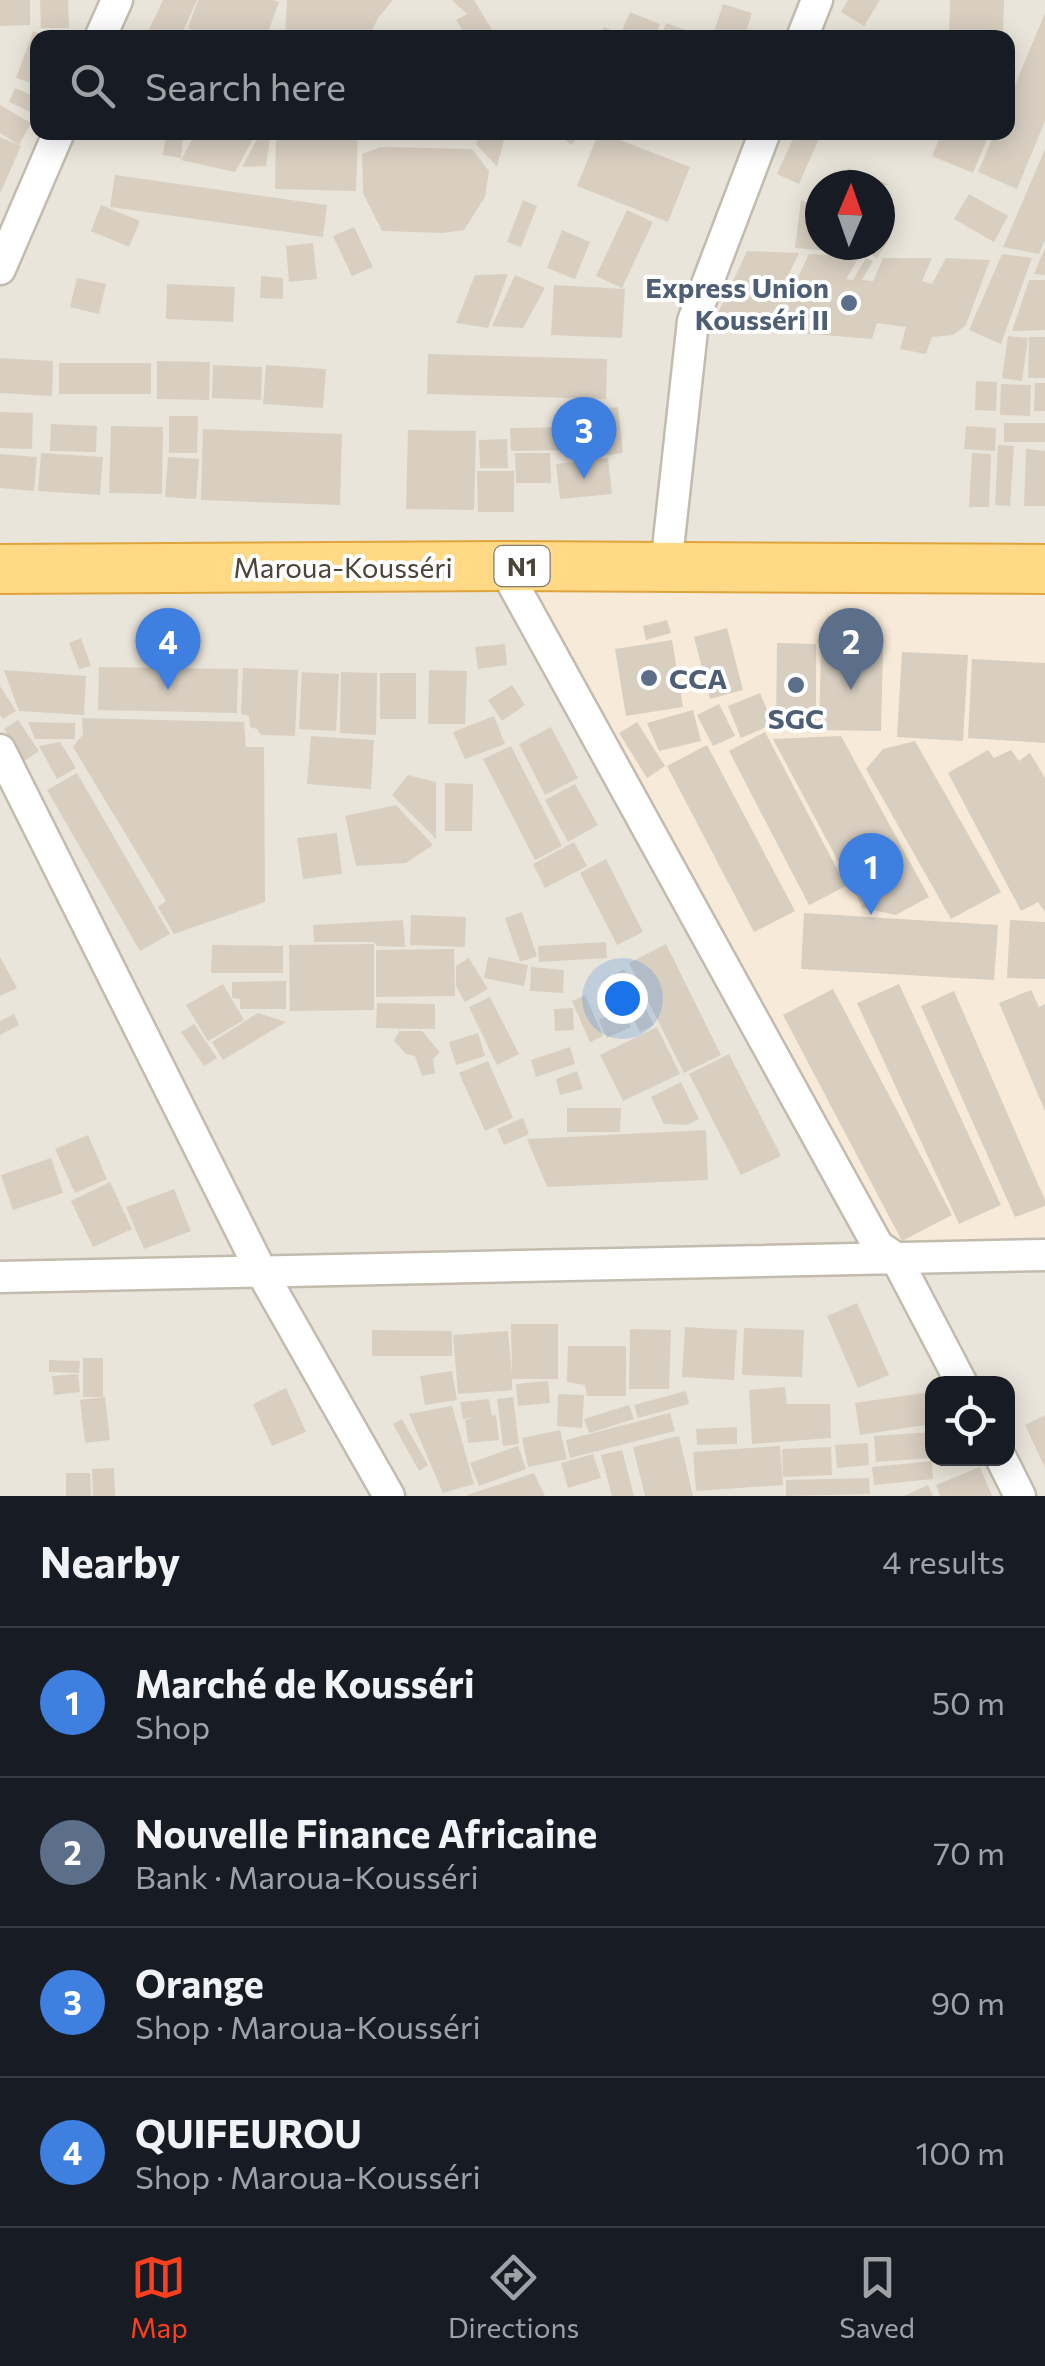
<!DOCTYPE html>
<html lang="en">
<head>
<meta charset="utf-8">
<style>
	:root { --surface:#171b24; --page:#242831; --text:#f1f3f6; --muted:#9ea1a6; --line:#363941; --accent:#fc3f1d }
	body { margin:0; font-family:Commissioner,sans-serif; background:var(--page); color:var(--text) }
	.controls { position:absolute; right:30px; bottom:30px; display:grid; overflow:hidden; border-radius:20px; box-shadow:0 5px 25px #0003 }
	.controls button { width:90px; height:90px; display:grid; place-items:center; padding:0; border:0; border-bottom:2px solid var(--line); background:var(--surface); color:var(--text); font:50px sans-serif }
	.compass { position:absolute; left:805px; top:170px; width:90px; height:90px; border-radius:50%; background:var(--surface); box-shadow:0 5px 25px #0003; rotate:2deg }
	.you { position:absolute; left:622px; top:998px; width:35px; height:35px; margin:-25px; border:8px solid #fff; border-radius:50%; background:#1a73e8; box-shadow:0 0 0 15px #1a73e833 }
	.badge { display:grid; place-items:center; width:65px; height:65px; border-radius:50%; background:var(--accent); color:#fff; font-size:32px; font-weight:700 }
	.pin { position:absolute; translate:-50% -82px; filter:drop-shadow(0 2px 5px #0008) }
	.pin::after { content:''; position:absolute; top:52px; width:35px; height:30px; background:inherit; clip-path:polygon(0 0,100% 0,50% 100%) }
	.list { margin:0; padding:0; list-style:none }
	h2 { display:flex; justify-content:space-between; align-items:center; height:130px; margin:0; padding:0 40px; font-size:42px }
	h2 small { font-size:32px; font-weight:400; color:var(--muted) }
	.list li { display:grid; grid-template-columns:65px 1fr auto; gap:30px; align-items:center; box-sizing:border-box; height:150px; padding:0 40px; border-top:2px solid var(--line) }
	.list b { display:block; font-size:38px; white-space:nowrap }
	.list p { margin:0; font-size:32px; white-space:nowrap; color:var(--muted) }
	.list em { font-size:32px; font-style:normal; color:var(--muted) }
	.icon { flex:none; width:55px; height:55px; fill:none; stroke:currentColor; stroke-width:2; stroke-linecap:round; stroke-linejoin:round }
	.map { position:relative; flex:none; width:1045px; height:1496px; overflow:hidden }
	.search { position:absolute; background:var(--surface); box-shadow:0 5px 25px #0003; left:30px; right:30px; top:30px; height:110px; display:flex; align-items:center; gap:25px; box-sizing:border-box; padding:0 35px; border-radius:20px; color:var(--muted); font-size:38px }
	.sheet { height:730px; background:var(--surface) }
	nav { display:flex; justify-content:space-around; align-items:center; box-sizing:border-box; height:140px; border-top:2px solid var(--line); background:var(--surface); font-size:28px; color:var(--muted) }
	nav a { display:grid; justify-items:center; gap:5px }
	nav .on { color:var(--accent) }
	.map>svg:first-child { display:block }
	.residential { fill:#eae5da; fill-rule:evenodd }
	.commercial { fill:#f7ead8 }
	.building { fill:#d8cfc1 }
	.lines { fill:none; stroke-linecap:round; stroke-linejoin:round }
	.minor-casing { stroke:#c2bbae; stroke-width:35 }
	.trunk-casing { stroke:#e0a43c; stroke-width:52 }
	.minor { stroke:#fff; stroke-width:30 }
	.trunk { stroke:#ffd985; stroke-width:48 }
	.service-dot { fill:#5c6f8a; stroke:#fff; stroke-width:4 }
	.labels { text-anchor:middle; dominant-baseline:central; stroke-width:8; stroke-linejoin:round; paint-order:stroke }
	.shield { fill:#fff; stroke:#817c74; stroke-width:2.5 }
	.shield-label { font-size:25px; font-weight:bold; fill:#4b4439 }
	.service-label { font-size:28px; font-weight:bold; fill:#4e5e75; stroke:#fff; text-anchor:end }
	.street-label { font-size:28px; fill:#4b4439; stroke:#fff }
</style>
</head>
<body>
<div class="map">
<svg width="1045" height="1496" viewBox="0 0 1045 1496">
	<rect width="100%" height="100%" fill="#f6f3ec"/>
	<!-- residential -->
	<path class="residential" d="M0,0h1045v1496h-1045zM38,38h970v94h-970zM820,185h60v60h-60zM932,1384h76v74h-76z"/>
	<!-- commercial -->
	<path class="commercial" d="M515,582l530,8v650l-167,6z"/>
	<!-- building -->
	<path class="building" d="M0,0h30v25l-30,1z
		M40,0h28l1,28h-28z
		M163,0h34l-17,38h-35z
		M198,0h74l7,2 -13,36h-50l-28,-10z
		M287,0h106l-15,18 -10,20h-83z
		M452,0h22l23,38h-30l-11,-18 11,-6z
		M848,0h32l-16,26 -23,-14z
		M950,0h54l-1,37 -54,-2z
		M723,4l29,9 -8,25 -30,-6z
		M630,12l30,12 -6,14h-35z
		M1045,13v108l-28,68 -39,-17 17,-40h13v-30z
		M666,23l40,14v1h-45z
		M604,27l14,6 -3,5h-16z
		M33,31l16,6 -11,1v47l-22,-7z
		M1008,68l8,3 -8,20z
		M15,88l23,10 -3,16 -26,-12z
		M0,105l31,18 -12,22 -19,-12z
		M196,132h61l-22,40 -54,-12z
		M261,132h10l-5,34 -24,1z
		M276,132h82l-2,59 -81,-2z
		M481,132h25l-9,35 -21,-23z
		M557,132h25l-11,13z
		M599,132l91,35 -22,55 -91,-36z
		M796,132h26l-23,52 -22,-10z
		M942,132h48l-17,41 -41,-17z
		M166,134l17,3 -2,21 -18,-3z
		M0,137l21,9 -21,48z
		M381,147l91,2 17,22 -4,26 -21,33 -21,3 -61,-2 -19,-38 -1,-39z
		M1045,149v91l-6,14 -36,-7z
		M848,168l42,17h-4l-6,13v-13h-39z
		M115,175l212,30 -4,32 -213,-30z
		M969,194l39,22 -14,26 -40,-23z
		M523,200l14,6 -16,41 -14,-5z
		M801,200l19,8v37h39l-4,8 -60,-5z
		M101,205l39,16 -11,26 -38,-16z
		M627,210l26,12 -31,66 -26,-12z
		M354,227l19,40 -21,9 -19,-40z
		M562,230l28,12 -15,37 -28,-11z
		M880,230l11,7 -14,21 -16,-9 3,-4h16z
		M313,243l4,36 -28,3 -3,-36z
		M1045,248v27l-11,-1z
		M747,251l52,2 -11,23 9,3 12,-25 50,3 -13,22 7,1 13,-22 7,3 -11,19 11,1 10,-23h49l-10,23 10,3 14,-26 44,2 -24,65 -13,10 -21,2 -6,17 -26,-5 6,-22 -29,-4 -5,16 -160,-13z
		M1002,254l30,4 -31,86 -32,-14z
		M508,274l-20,54 -32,-5 19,-48z
		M515,275l30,13 -22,40 -31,-2z
		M261,276l22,2v21l-23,-1z
		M77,278l29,6 -7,30 -29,-7z
		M1029,280h16v50l-33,1z
		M167,284l68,3 -2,35 -67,-3z
		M554,285l71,4 -3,49 -71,-3z
		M1008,336l20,2 -6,43 -20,-3z
		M1029,337h16v41h-17z
		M428,354l179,5 -1,40 -179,-5z
		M0,358l53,3 -1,35 -52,-3z
		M157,361l53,1 -1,38 -52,-1z
		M59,363h92v31h-92z
		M213,365l49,2 -1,33 -49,-2z
		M266,365l60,4 -3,39 -60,-4z
		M976,381l21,1 -1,29 -21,-1z
		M1035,383h10v28h-11z
		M1001,384l30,1 -1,31 -30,-1z
		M618,407l5,46 -23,3 -5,-46z
		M0,412l33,1 -1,36 -32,-1z
		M169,416h29l-1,37h-28z
		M1004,423h41v19h-41z
		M51,424l46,2 -1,26 -46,-1z
		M111,426l52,1 -1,67 -53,-1z
		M966,426l30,2 -1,23 -31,-2z
		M574,427v23l-63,1 -1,-23z
		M203,429l139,5 -2,71 -139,-5z
		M408,430l68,1 -2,79 -68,-1z
		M507,439l1,29h-28l-1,-28z
		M998,445l16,1 -4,60 -15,-1z
		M1026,449l19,2v55h-21z
		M41,453l62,4 -3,38 -62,-4z
		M515,453h35l1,30h-35z
		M972,453l19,1 -2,53h-20z
		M0,454l37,3 -3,34 -34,-3z
		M168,457l31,2 -3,40 -31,-2z
		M608,458l4,36 -52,5 -4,-35z
		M477,471h37v41h-36z
		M667,620l4,13 -25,7 -3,-14z
		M727,628l16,62 -33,9 -16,-62z
		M81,638l10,28 -12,3 -10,-26z
		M672,640l11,67 -57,9 -11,-67z
		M777,643l39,1v83l-40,-1z
		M505,644l2,21 -29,4 -3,-22z
		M821,648l62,2 -2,81 -62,-1z
		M902,652l66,3 -5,86 -66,-4z
		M972,659l73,4v80l-77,-5z
		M99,667l139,2 -1,44 -139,-3z
		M243,668l55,2 -3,66 -34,-1 -4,-6 -7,-2 -1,-11 -8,-2z
		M4,670l82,6 -2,39 -65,-4z
		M429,670l38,1 -2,53h-37z
		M302,672l37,2 -3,57 -37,-2z
		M341,672l36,1 -1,62 -36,-2z
		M380,673h36v46h-36z
		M512,685l13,20 -23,16 -14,-21z
		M0,686l16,25 -13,8 -3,-4z
		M760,693l13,31 -32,14 -13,-32z
		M719,704l16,32 -22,10 -16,-31z
		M693,710l8,31 -42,10 -12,-28z
		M494,716l11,28 -40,15 -12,-27z
		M82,718l162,4 2,25h18l1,155 -91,32 -16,-27 8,-6 -93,-154 10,-13z
		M18,720l21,31 -15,10 -20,-32z
		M28,722l47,1v16h-40z
		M637,722l28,44 -18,12 -28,-45z
		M551,727l27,51 -33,17 -26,-51z
		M765,732l81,154 -37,19 -80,-154z
		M311,736l63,4 -3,49 -64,-5z
		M841,736l88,161 -33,18 -33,-7 -90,-169z
		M915,741l86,151 -50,27 -85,-150 17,-20z
		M60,742l16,26 -19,11 -18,-33z
		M707,745l88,166 -41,21 -87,-166z
		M511,746l51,100 -27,14 -52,-101z
		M988,750l6,8 17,-8 8,11 11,-8 15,25v134l-7,-10 -17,9 -73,-138z
		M77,773l93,161 -30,17 -93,-161z
		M408,775l28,7v57l-44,-44z
		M445,783l28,1 -1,47h-27z
		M575,784l23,41 -30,17 -23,-42z
		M396,805l37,40 -27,18 -50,3 -11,-50z
		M337,833l5,41 -39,5 -6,-41z
		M574,842l13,24 -42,22 -12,-24z
		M606,859l37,73 -26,13 -37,-72z
		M522,912l15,44 -17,6 -15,-44z
		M804,913l194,12 -4,55 -193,-11z
		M411,915l55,2 -1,30 -55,-2z
		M403,920l2,27 -28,-1 -3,-4h-60l-1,-17z
		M1010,920l35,2v57l-38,-1z
		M606,942l1,16 -68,4 -1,-16z
		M374,944v66l-84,1 -1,-66z
		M666,944l55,111 -37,18 -55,-110z
		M212,945l71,1v27h-72z
		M454,949l1,47 -79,1v-47z
		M0,957l17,31 -17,8z
		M488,957l40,8 -4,21 -40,-8z
		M469,958l19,31 -23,13 -9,-16v-20z
		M531,967l33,3 -1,23 -33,-2z
		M624,969l12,23 -21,10 -12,-22z
		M286,981v28h-46v-10l-8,-1v-16z
		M223,984l21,36 -36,21 -22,-36z
		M899,984l102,221 -42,19 -102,-221z
		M833,989l119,226 -50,26 -119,-226z
		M1031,990l8,17 6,-3v107l-46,-108z
		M954,991l91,209v6l-30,11 -94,-211z
		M585,995l18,41 -13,6 -18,-41z
		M490,997l29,57 -22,11 -28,-58z
		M640,997l14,28 -14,7 -14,-28z
		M377,1003l58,1v25l-59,-1z
		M573,1008l1,22 -19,1 -1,-22z
		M622,1009l9,18 -24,11 -8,-18z
		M258,1013l28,9 -63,38 -11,-18z
		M14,1014l5,11 -19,10v-14z
		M194,1024l23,34 -13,8 -23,-34z
		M657,1027l23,47 -57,27 -23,-46z
		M399,1031h23l18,21 -7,7 2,14 -13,3 -7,-20 -9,-2 -12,-13z
		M478,1033l7,23 -29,9 -7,-23z
		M570,1047l5,17 -39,13 -5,-17z
		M729,1054l52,102 -40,19 -52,-101z
		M488,1061l25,57 -28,13 -26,-58z
		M577,1071l6,18 -23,6 -4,-16z
		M681,1082l18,37 -12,6 -23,-1 -13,-27z
		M567,1108h54l-1,24h-53z
		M523,1118l6,16 -25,11 -7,-16z
		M706,1130l2,50 -161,7 -20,-48z
		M88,1135l19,44 -32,14 -20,-44z
		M51,1158l12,35 -50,17 -12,-35z
		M110,1182l22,47 -39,18 -22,-46z
		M174,1189l17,42 -47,18 -18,-42z
		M857,1303l32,72 -31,13 -31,-72z
		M511,1324h47v55h-46v11l-54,4 -5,-59 55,-4 4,44z
		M685,1327l52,3 -3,50 -52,-3z
		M744,1328l60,2 -2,47 -60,-2z
		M630,1329l41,1 -2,59h-40z
		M372,1330l80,1v25h-80z
		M568,1346h58v50h-39l-2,-11 -18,-3z
		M83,1358h20v39h-20z
		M49,1360l31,1 -1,12 -30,-1z
		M452,1371l5,29 -32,5 -5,-29z
		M78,1374l2,18 -26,3 -2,-19z
		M548,1381l2,22 -32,3 -2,-22z
		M785,1387l2,17h43l1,34 -79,6 -3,-54z
		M286,1388l20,44 -34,14 -19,-42z
		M686,1391l3,13 -51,14 -4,-13z
		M930,1392l2,32 -72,11 -5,-32z
		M558,1394l26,1 -2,33 -25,-2z
		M105,1397l5,43 -25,3 -5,-43z
		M513,1397l6,47 -16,2 -6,-47z
		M489,1399l3,17 4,-1 3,25 -31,3 -3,-23 10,-3 -12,2 -3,-17z
		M629,1405l5,14 -45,14 -5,-14z
		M452,1406l22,78 -31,9 -34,-79z
		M670,1413l5,18 -105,27 -4,-18z
		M1045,1415v53l-20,-43z
		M402,1419l26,46 -9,6 -26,-47z
		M737,1427v17l-40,1 -1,-16z
		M560,1430l7,29 -39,8 -6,-29z
		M932,1432v26l-56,4 -2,-26z
		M679,1436l14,60h-48l-12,-49z
		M868,1443l1,22 -32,3 -2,-23z
		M518,1446l8,23 -47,17 -9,-23z
		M780,1446l3,39 -87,6 -3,-39z
		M831,1447l1,28 -49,2 -1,-28z
		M622,1450l12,46h-22l-11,-41z
		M593,1454l8,24 -33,10 -7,-25z
		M932,1461l1,18 -59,6 -2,-18z
		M980,1467l12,29h-52l-4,-11z
		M114,1468l1,28h-22l-1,-27z
		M66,1473h24l1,23h-25z
		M534,1473l11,23h-78v-1z
		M869,1478l1,16 -84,2v-16z
		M928,1485l5,11h-29z"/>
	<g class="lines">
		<!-- minor casing -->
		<g class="minor-casing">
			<path id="minor" d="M100,38l17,-38
				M802,38l15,-38
				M0,269l59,-137
				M503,566l375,680 18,12 66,126
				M666,567l27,-246 72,-189
				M0,750l261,521 128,225
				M0,1277l1045,-22
				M1001,1458l19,38"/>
		</g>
		<!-- trunk casing -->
		<g class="trunk-casing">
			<path id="trunk" d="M0,569l503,-3 542,3"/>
		</g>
		<!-- minor -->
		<use href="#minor" class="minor"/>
		<!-- trunk -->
		<use href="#trunk" class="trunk"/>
	</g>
	<!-- markers -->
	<g class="service-dot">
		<circle cx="849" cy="303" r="10"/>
		<circle cx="649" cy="678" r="10"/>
		<circle cx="796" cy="685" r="10"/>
	</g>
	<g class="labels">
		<!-- shield labels -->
		<rect class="shield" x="494.5" y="546" width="55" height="40" rx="8"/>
		<g class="shield-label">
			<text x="522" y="566">N1</text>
		</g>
		<!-- service labels -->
		<g class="service-label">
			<text x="829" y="287">Express Union<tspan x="829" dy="32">Kousséri II</tspan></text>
			<text x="669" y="678" text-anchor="start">CCA</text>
			<text x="796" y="718" text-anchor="middle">SGC</text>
		</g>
		<!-- street labels -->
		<g class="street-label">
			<text x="343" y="567">Maroua-Kousséri</text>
		</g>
	</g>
</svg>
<div class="controls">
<button><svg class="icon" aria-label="locate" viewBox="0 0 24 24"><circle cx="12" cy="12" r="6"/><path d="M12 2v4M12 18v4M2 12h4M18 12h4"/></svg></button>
</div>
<svg class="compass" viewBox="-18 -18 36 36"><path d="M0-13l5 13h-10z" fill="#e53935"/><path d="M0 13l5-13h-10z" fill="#9ea1a6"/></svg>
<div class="you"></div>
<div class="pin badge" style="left:871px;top:915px;background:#3f7fe0">1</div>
<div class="pin badge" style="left:851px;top:690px;background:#5c6f8a">2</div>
<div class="pin badge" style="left:584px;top:479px;background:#3f7fe0">3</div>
<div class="pin badge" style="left:168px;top:690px;background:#3f7fe0">4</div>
<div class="search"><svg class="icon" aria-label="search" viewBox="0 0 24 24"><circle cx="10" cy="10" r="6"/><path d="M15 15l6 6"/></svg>Search here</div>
</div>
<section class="sheet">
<h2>Nearby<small>4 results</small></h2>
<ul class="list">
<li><span class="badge" style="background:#3f7fe0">1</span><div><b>Marché de Kousséri</b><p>Shop</p></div><em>50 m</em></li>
<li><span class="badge" style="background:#5c6f8a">2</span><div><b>Nouvelle Finance Africaine</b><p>Bank · Maroua-Kousséri</p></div><em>70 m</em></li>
<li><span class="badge" style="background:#3f7fe0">3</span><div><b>Orange</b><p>Shop · Maroua-Kousséri</p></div><em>90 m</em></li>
<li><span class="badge" style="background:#3f7fe0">4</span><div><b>QUIFEUROU</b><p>Shop · Maroua-Kousséri</p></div><em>100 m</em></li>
</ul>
</section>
<nav>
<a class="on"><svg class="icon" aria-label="map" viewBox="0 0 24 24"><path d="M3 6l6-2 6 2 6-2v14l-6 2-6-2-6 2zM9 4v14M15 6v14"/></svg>Map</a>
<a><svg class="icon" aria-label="directions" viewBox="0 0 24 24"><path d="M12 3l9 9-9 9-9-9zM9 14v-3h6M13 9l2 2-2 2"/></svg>Directions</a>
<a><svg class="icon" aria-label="saved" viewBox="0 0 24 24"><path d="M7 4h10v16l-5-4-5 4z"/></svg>Saved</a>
</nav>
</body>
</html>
